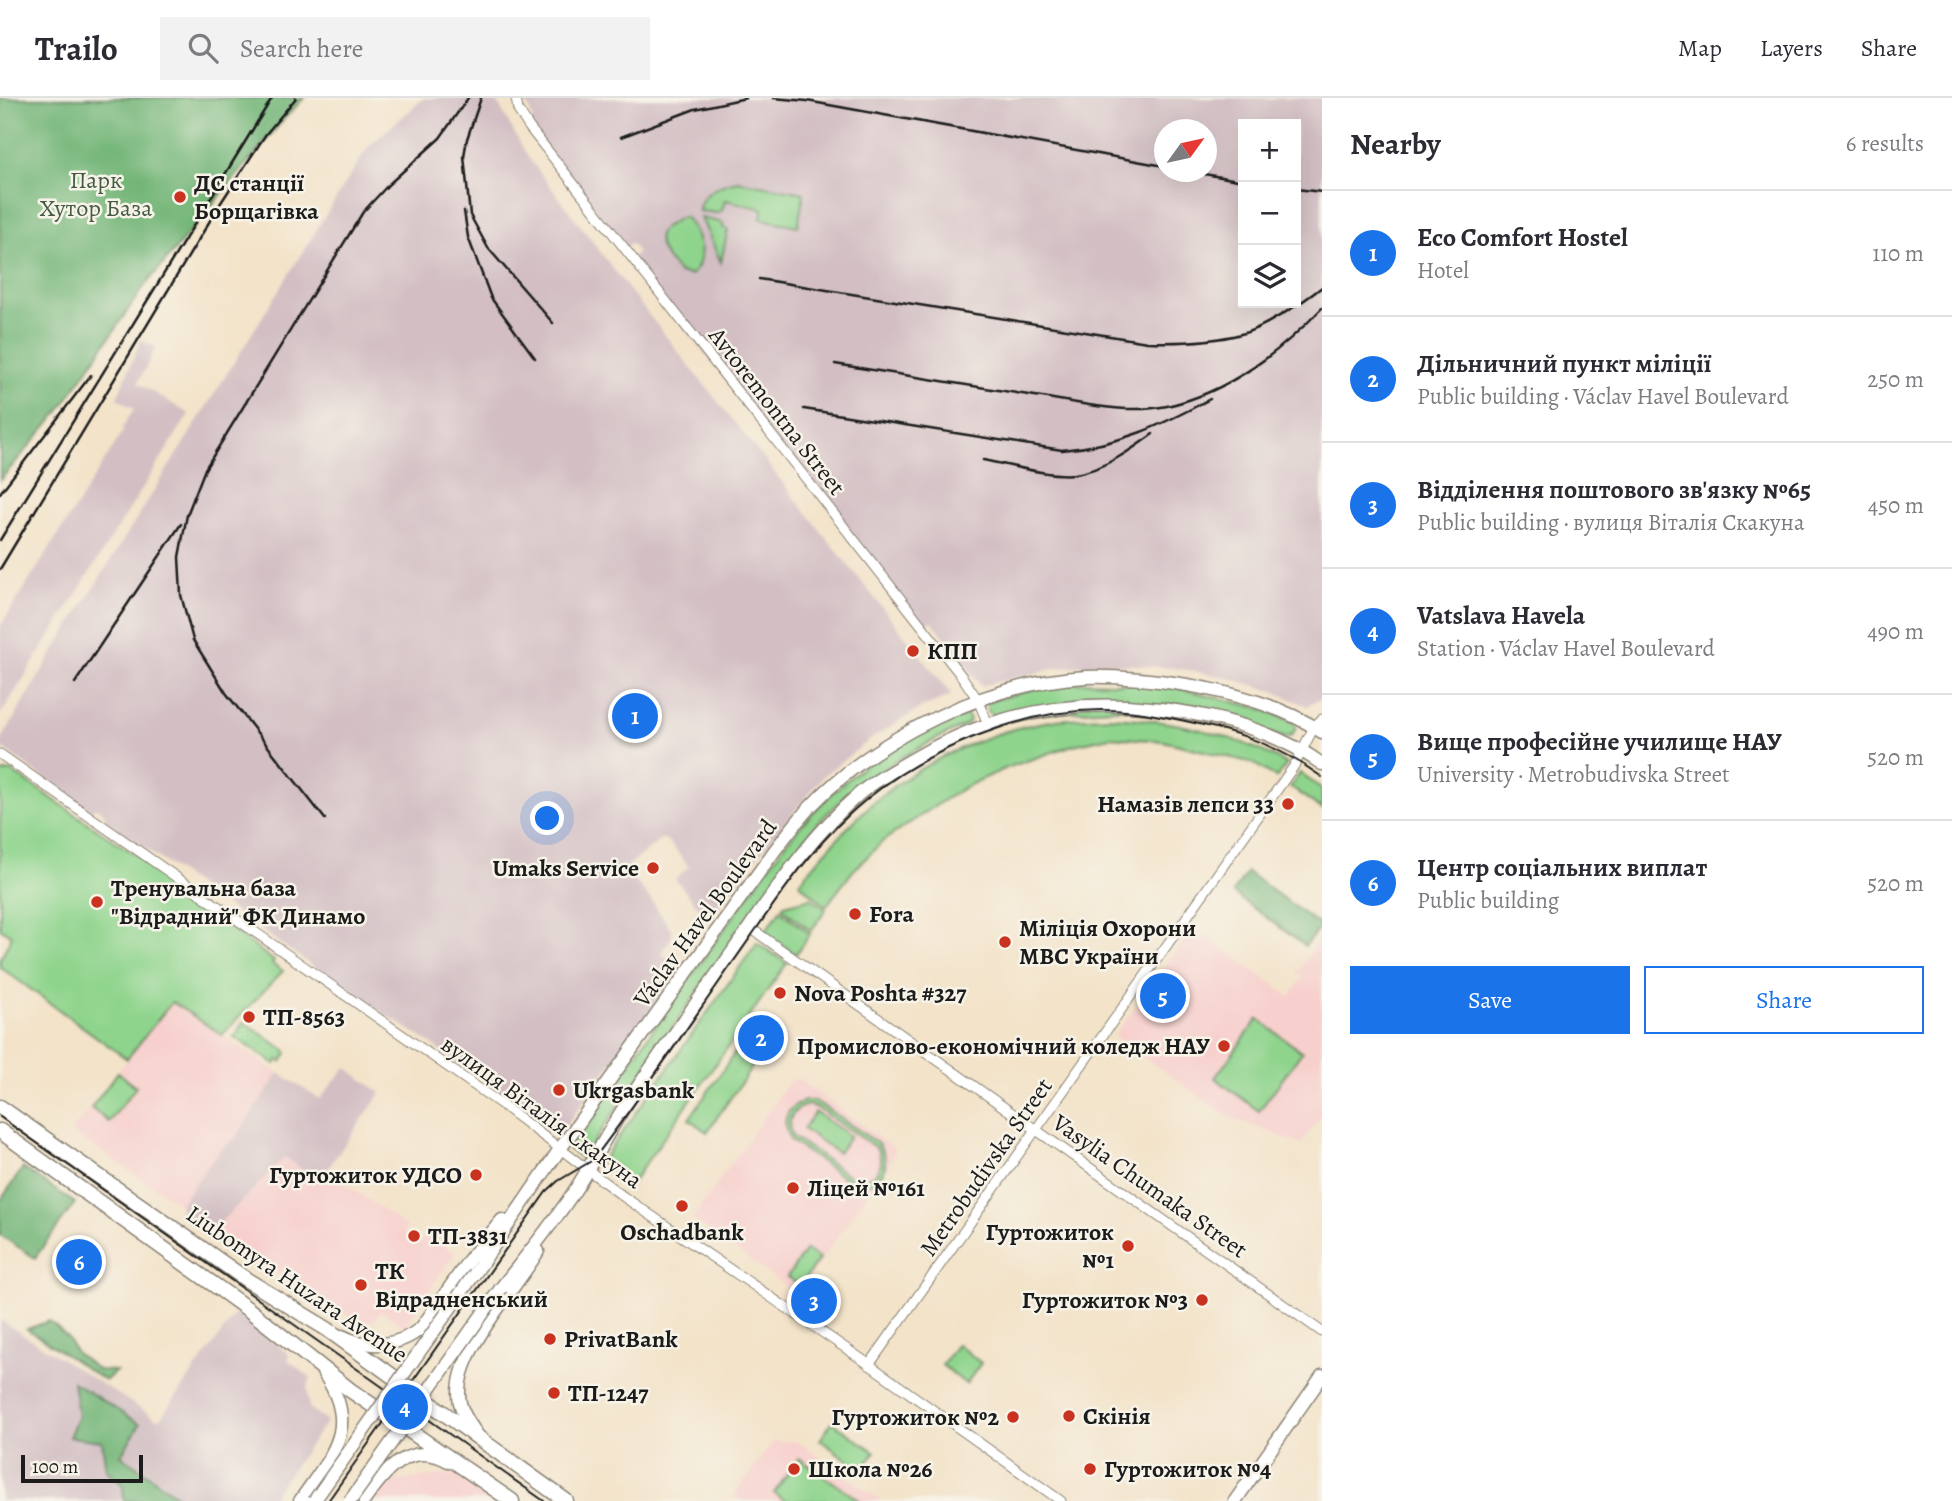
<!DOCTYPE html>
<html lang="en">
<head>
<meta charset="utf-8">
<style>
	:root { --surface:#fff; --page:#f2f2f3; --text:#2b2b33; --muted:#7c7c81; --line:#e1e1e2; --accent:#1a73e8 }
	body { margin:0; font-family:Alegreya,serif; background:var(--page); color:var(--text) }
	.controls { position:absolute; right:21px; top:21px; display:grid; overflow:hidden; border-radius:0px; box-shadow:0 7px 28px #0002 }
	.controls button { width:63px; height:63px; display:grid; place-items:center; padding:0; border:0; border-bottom:2px solid var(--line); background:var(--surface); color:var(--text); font:35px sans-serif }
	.compass { position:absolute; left:1154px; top:21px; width:63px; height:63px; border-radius:50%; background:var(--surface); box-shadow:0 7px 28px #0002; rotate:57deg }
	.scale { position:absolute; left:21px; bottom:18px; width:122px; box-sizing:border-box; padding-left:7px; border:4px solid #1c1c1c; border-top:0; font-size:19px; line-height:24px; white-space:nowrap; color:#1c1c1c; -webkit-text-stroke:5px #f7f3e8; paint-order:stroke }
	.you { position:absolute; left:548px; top:721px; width:24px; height:24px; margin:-18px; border:5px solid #fff; border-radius:50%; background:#1a73e8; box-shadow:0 0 0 10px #1a73e833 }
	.badge { display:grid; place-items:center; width:46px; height:46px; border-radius:50%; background:var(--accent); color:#fff; font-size:23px; font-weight:700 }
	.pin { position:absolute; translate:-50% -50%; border:4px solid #fff; box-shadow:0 2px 7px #0006 }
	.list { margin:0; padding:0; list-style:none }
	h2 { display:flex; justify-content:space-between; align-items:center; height:91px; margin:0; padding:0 28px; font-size:30px }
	h2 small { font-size:23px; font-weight:400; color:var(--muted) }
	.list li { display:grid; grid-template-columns:46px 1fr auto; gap:21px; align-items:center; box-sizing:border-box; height:126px; padding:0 28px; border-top:2px solid var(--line) }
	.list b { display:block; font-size:26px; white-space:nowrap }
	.list p { margin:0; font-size:23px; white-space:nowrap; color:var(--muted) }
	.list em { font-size:23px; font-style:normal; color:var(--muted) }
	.actions { display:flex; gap:14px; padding:21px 28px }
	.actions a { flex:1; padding:16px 0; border:2px solid var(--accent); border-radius:0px; text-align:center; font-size:24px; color:var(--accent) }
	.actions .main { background:var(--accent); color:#fff }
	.icon { flex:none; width:38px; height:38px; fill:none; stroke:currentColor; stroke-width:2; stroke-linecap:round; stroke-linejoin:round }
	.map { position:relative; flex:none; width:1322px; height:1403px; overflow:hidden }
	header { display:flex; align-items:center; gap:42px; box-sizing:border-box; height:98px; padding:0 35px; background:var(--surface); border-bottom:2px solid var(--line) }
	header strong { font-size:33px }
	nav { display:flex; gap:38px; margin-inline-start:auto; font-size:24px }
	.search { width:490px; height:63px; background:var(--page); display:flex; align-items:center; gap:18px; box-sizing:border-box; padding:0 24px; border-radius:0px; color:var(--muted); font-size:26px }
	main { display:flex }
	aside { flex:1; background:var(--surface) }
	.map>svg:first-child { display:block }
	.built { fill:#f7d0cd }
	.industrial { fill:#d2bec3; fill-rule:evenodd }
	.green { fill:#8fd48d; stroke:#567854; stroke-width:2; fill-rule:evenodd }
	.forest { fill:#73b678; stroke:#48694a; stroke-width:2 }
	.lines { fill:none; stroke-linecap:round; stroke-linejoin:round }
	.street-casing { stroke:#888072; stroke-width:11 }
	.secondary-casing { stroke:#888072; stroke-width:15 }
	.primary-casing { stroke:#888072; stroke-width:17 }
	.street { stroke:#fff; stroke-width:9 }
	.secondary { stroke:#fff; stroke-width:12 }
	.primary { stroke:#fff; stroke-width:14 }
	.tram { stroke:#1c1c1c; stroke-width:2 }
	.rail { stroke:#1c1c1c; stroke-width:2.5 }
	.secondary-bridge-casing { stroke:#888072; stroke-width:15; stroke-linecap:butt }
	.secondary-bridge { stroke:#fff; stroke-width:12 }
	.poi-dot { fill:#c8321e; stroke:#f7f3e8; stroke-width:2.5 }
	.labels { text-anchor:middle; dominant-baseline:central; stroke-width:5; stroke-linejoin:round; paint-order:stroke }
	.park-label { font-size:24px; fill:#445c44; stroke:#f7f3e8 }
	.poi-label { font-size:24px; font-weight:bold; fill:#1c1c1c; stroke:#f7f3e8; text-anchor:start }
	.street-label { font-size:24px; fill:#1c1c1c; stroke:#f7f3e8 }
</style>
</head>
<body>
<header>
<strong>Trailo</strong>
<div class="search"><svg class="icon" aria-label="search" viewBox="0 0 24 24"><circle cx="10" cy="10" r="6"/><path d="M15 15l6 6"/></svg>Search here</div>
<nav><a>Map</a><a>Layers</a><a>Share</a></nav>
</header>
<main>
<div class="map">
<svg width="1322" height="1403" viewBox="0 0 1322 1403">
	<rect width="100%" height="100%" fill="#f7f3e8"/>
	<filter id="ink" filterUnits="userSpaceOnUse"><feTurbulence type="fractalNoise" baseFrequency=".0143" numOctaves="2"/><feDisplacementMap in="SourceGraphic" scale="14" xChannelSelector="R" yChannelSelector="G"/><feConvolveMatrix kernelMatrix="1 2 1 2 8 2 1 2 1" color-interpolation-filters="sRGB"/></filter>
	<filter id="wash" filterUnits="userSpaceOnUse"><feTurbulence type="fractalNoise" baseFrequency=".00686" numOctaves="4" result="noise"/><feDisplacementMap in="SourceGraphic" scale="28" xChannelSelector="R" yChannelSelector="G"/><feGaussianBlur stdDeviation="1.57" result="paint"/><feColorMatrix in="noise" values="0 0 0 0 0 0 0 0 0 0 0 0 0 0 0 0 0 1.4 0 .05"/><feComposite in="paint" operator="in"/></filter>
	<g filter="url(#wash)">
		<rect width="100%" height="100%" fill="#f3e3c9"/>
		<!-- built -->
		<path class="built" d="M1193,830l97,68 13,-19 -6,-4 25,-38v179l-21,30 -72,-27 -115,-81z
			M172,904l107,71 -43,64 -17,14 -39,53 -109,-72z
			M798,981l96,69v9l-97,137 -105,-75 98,-139z
			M285,1059l33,24 8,-11 81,57 -3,6 15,10 6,-7h5l25,17 -51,74 -23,-16 -7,10 -10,1 -11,-3 -142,-87z
			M773,1343l25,1 83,59h-139l-8,-5z
			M455,1375l38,28h-117l13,-19z"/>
		<!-- industrial -->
		<path class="industrial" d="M424,0h71l33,59 112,147 312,391 -31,13 -47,29 -49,37 -87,106 -29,40 -34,-41 14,-12 -19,-24 -6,-4 -5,2 -30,24 5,7 -4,3 21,25 21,31 -1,7 -10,15 20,15 -122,167 -129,-92 -95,-61 -230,-162v-6l-7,-6 -10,2 -88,-64v-4l48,-81 320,-514z
			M525,0h797v600l-11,5 -2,4 -36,-16 -48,-14 -49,-9 -41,-3 -38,-1 -41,4 -75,18 -49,-65 -9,6 -293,-367 8,-7 -7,-10 -6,4 -99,-121 7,-7zM1243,26h53v179h-53zM1164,32h42v42h-42z
			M141,242l15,7 -18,36 51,31 -189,302v-89l124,-197 -2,-2 12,-19 -17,-11z
			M346,969l35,26 -63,89 -33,-25 -74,75 -31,-20v-8l39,-53 17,-14 43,-64 41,26z
			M236,1215l53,41 -1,6 23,18 -4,10 2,20 18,13 -58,80h-269v-181l157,99 4,-2z"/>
		<!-- green -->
		<path class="green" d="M738,83l66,12 -6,33 -37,-7 2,-10 -38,-9 -3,10 -5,3 -18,-2c0,-18 24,-28 39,-30z
			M681,119h4c14,15 24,42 6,58l-12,-2c-8,-10 -28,-29 -18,-42 4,-5 14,-10 20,-14z
			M701,120l22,5v5l5,1 -7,33z
			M1084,584l81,3 94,23 35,14 2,6 -5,8 -5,2 -116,-33 -176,12 -7,-7v-8l51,-14z
			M965,613l5,9 -3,5c-53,23 -107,53 -148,97 -9,10 -18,22 -27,33l-210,304 -14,-10 215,-302c36,-45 80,-87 132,-114 15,-9 33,-15 50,-22z
			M1109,619c60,2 125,16 178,47l-11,14 -23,-15 -90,-22 -53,-4 -37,8 -64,22 -44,20 -21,13 -61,41 -30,30 -27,35 -27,-23c23,-28 46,-55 73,-79 48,-42 116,-73 178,-83 20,-3 39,-3 59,-4z
			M11,673l147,99 3,7 113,84 -2,3 11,7 -61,64 -50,-33 -45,57 -127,-92v-8l12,-23 -12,-8v-155z
			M1300,675l22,16v20l-32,-22z
			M811,800l15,11 -15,22 -29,-23 2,-3z
			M780,812l30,24 -14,20 -32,-21z
			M757,845l30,20 -156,221 -30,-22z
			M1258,921l44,33 -43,59 -44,-33z
			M244,924l41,28 2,3 -5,9 -4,-2 -3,4 -41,-27z
			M741,946l18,13 -52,75 -18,-13z
			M118,974l18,15 -27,35 -18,-14z
			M805,1003h10l8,5 54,37c18,22 4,46 -25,40l-61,-42c-11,-18 -6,-34 14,-40zM807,1007l9,2 60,41 3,5 2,11 -6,11 -13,5 -8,-1 -61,-42c-8,-15 -2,-27 14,-32z
			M815,1014l35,24 -12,17 -35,-24z
			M806,1152l13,9 -19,27 -13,-9z
			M957,1246l24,19 -15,21 -24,-19z
			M832,1324l43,30 -13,18 -42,-30z
			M799,1360l61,43h-75l-11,-8z"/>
		<!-- forest -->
		<path class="forest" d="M0,0h304l-20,21 -141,169 -85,125 -58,67z
			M1247,774l74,54 -16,20 -72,-53z
			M23,1070l52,35 -40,55 -35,-23v-34z
			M49,1223l18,16 8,15 23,18 18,1 -11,10 -78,-52z
			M73,1284l67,42 -19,31 59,43 -2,3h-54l-1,-16 -17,-15 -4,-29 -33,-4 9,-21z"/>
	</g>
	<g filter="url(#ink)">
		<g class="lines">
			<!-- street casing -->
			<g class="street-casing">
				<path id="street" d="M516,0l2,12 11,17 434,551 15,22 10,24
					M0,656l501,350 123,93 236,161 201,143
					M749,829l573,405
					M869,1267l425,-599 20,-39 8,-8"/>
			</g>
			<!-- secondary casing -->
			<g class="secondary-casing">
				<path id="secondary" d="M475,1175l85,-124 215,-299c11,-14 22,-29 34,-42 67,-71 179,-126 278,-131 34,-1 67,3 100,8 46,8 96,21 135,47
					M501,1190c25,-32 52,-64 74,-98 19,-29 34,-61 54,-90 33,-49 68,-98 102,-146 39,-56 76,-115 128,-160 17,-15 37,-25 56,-36 66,-38 136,-56 212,-52 68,4 139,18 195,58
					M342,1238c26,13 58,11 80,-9l47,-67 33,-40
					M478,1338c-7,-10 -15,-20 -18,-33 -10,-47 55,-112 78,-152
					M300,1403c33,-48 61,-74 23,-129
					M364,1403c19,-28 45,-62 84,-40
					M1235,1403l87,-125"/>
			</g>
			<!-- primary casing -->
			<g class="primary-casing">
				<path id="primary" d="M0,1009l247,173 80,49 239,172
					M0,1033l249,179 101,80 162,111"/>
			</g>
			<!-- street -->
			<use href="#street" class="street"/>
			<!-- secondary -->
			<use href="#secondary" class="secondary"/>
			<!-- primary -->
			<use href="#primary" class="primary"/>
			<!-- tram -->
			<path class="tram" d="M0,1019l544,384
				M328,1403l218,-309 12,-11 35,-21c51,-67 98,-138 147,-208 38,-54 76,-112 128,-154 39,-32 83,-54 130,-70 53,-18 108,-23 162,-12 64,12 108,22 162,61"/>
			<!-- rail -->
			<path class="rail" d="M481,0l-14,41 -3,17 6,59 18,33 65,75
				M773,0l34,3 357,65
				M621,39l74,-28 51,-11
				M1193,74l50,9
				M1296,91l26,3
				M464,113l4,26 23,61 44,60
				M759,181l388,63c31,1 64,0 94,-8 23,-6 62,-32 81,-47
				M835,266c66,11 133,21 200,32 42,6 90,19 132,10 62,-14 112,-53 155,-98
				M804,311l258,41c58,-5 98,-24 148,-51
				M983,362c27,5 66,17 92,14 28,-4 56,-24 78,-40
				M0,395l91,-118
				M0,442l272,-442
				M0,471l220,-365 46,-70 30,-36
				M75,585l106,-159
				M325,721l-99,-126 -33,-53 -12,-45 -2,-38 8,-42 18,-46 158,-257 26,-28 51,-46 28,-40"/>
			<!-- secondary-bridge casing -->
			<g class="secondary-bridge-casing">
				<path id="secondary-bridge" d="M314,1403l161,-228
					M350,1403l151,-213"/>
			</g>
			<!-- secondary-bridge -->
			<use href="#secondary-bridge" class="secondary-bridge"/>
		</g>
	</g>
	<!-- markers -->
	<g class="poi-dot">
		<circle cx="180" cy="99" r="7"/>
		<circle cx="913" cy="553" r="7"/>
		<circle cx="1288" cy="706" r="7"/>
		<circle cx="653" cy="770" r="7"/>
		<circle cx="97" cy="804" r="7"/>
		<circle cx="855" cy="816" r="7"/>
		<circle cx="1005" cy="844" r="7"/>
		<circle cx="780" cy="895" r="7"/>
		<circle cx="249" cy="919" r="7"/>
		<circle cx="1224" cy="948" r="7"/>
		<circle cx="559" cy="992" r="7"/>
		<circle cx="476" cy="1077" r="7"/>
		<circle cx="793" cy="1090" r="7"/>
		<circle cx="682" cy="1108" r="7"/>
		<circle cx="414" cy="1138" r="7"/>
		<circle cx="1128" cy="1148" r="7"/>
		<circle cx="361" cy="1187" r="7"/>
		<circle cx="1202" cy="1202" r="7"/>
		<circle cx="550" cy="1241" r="7"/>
		<circle cx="554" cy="1295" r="7"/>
		<circle cx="1069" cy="1318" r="7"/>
		<circle cx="1013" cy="1319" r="7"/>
		<circle cx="794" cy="1371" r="7"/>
		<circle cx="1090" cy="1371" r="7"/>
	</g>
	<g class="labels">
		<!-- park labels -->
		<g class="park-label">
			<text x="96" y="82">Парк<tspan x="96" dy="28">Хутор База</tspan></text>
		</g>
		<!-- poi labels -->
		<g class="poi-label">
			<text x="194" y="85">ДС станції<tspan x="194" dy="28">Борщагівка</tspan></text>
			<text x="927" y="553">КПП</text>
			<text x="1274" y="706" text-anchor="end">Намазів лепси 33</text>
			<text x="639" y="770" text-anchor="end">Umaks Service</text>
			<text x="111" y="790">Тренувальна база<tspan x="111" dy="28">"Відрадний" ФК Динамо</tspan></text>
			<text x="869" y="816">Fora</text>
			<text x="1019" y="830">Міліція Охорони<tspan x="1019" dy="28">МВС України</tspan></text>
			<text x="794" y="895">Nova Poshta #327</text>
			<text x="263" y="919">ТП-8563</text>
			<text x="1210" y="948" text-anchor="end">Промислово-економічний коледж НАУ</text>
			<text x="573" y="992">Ukrgasbank</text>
			<text x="462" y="1077" text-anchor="end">Гуртожиток УДСО</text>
			<text x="807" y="1090">Ліцей №161</text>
			<text x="682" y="1134" text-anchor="middle">Oschadbank</text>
			<text x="1114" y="1134" text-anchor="end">Гуртожиток<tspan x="1114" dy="28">№1</tspan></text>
			<text x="428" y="1138">ТП-3831</text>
			<text x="375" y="1173">ТК<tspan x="375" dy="28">Відрадненський</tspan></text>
			<text x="1188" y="1202" text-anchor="end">Гуртожиток №3</text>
			<text x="564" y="1241">PrivatBank</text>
			<text x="568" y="1295">ТП-1247</text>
			<text x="1083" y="1318">Скінія</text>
			<text x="999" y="1319" text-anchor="end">Гуртожиток №2</text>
			<text x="808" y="1371">Школа №26</text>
			<text x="1104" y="1371">Гуртожиток №4</text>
		</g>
		<!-- street labels -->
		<g class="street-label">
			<text transform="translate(777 313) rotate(52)">Avtoremontna Street</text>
			<text transform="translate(705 815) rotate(-54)">Václav Havel Boulevard</text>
			<text transform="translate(542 1014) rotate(36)">вулиця Віталія Скакуна</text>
			<text transform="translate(986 1069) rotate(-55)">Metrobudivska Street</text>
			<text transform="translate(1150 1088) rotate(35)">Vasylia Chumaka Street</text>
			<text transform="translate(297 1186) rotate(34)">Liubomyra Huzara Avenue</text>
		</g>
	</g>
</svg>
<div class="controls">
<button>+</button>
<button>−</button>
<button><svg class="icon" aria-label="layers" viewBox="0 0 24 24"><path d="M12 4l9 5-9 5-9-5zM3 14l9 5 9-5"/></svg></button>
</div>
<svg class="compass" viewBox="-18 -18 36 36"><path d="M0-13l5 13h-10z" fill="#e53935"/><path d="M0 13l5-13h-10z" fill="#7c7c81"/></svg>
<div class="scale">100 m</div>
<div class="you"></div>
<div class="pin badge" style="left:635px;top:618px">1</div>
<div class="pin badge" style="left:761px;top:940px">2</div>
<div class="pin badge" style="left:814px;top:1203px">3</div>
<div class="pin badge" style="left:405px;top:1309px">4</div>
<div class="pin badge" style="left:1163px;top:898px">5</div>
<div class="pin badge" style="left:79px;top:1164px">6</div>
</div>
<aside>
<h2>Nearby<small>6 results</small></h2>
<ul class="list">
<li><span class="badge">1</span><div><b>Eco Comfort Hostel</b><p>Hotel</p></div><em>110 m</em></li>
<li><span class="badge">2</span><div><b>Дільничний пункт міліції</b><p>Public building · Václav Havel Boulevard</p></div><em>250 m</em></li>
<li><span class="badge">3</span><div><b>Відділення поштового зв'язку №65</b><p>Public building · вулиця Віталія Скакуна</p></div><em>450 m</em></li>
<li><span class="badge">4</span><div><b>Vatslava Havela</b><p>Station · Václav Havel Boulevard</p></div><em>490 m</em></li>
<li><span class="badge">5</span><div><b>Вище професійне училище НАУ</b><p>University · Metrobudivska Street</p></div><em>520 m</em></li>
<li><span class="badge">6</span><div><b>Центр соціальних виплат</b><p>Public building</p></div><em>520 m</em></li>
</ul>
<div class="actions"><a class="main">Save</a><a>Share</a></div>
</aside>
</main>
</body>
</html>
